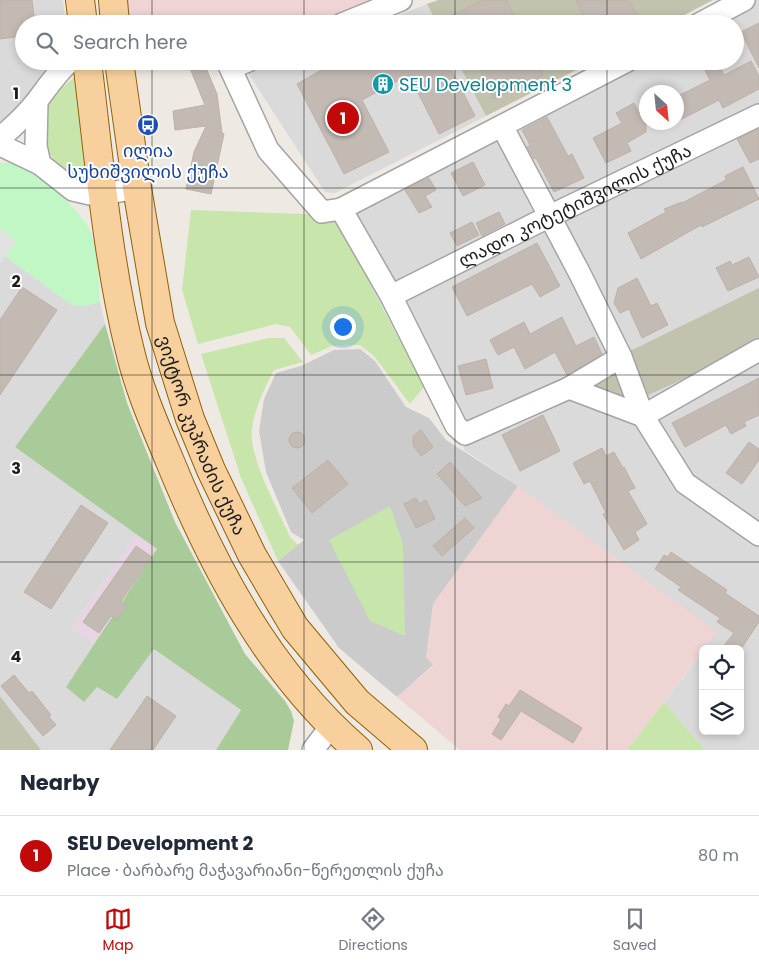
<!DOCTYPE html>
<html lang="en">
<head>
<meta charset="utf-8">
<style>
	:root { --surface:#fff; --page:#f2f2f3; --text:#1f2937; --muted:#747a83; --line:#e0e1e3; --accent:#c1090a }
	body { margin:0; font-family:Poppins,"Noto Sans Georgian",sans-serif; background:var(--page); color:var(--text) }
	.controls { position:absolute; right:15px; bottom:15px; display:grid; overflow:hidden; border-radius:8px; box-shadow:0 2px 8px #0003 }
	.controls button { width:45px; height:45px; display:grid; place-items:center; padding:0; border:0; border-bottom:1px solid var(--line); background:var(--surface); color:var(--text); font:25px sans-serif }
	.compass { position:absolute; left:639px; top:85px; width:45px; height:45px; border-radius:50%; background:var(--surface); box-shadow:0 2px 8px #0003; rotate:153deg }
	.you { position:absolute; left:342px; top:326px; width:18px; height:18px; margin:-12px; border:4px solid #fff; border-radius:50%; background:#1a73e8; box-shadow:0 0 0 8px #1a73e833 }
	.badge { display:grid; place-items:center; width:32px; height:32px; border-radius:50%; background:var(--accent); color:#fff; font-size:16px; font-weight:700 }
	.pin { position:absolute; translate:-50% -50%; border:2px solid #fff; box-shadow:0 1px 5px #0006 }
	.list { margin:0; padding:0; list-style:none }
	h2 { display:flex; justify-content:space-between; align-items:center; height:65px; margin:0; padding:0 20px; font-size:21px }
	h2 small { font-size:16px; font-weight:400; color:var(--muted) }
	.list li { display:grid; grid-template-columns:32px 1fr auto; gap:15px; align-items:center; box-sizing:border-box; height:80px; padding:0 20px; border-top:1px solid var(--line) }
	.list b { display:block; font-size:19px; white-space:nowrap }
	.list p { margin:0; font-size:16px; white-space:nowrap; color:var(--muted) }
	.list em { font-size:16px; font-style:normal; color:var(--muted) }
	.icon { flex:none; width:28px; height:28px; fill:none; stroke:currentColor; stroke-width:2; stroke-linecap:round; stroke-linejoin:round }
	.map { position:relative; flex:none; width:759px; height:750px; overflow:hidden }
	.search { position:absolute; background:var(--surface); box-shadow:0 2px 8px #0003; left:15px; right:15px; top:15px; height:55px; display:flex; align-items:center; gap:12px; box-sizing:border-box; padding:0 18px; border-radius:28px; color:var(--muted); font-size:19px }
	.sheet { height:145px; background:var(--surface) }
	nav { display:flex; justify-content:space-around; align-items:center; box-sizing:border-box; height:70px; border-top:1px solid var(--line); background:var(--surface); font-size:14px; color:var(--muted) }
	nav a { display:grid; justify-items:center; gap:2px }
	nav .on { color:var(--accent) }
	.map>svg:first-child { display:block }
	.residential { fill:#dbdada; fill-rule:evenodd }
	.commercial { fill:#eed4d3 }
	.industrial { fill:#e7d5e3 }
	.religious { fill:#cbcbcb }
	.construction { fill:#c2c2af }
	.grass { fill:#c8e6ab }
	.forest { fill:#a9cb9a }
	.park { fill:#c1f7c5 }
	.parking { fill:#e1e1e1 }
	.building { fill:#c2bab3; stroke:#bfb1a6 }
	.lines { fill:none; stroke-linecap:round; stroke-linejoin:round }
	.minor-casing { stroke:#a4a4a4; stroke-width:24 }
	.major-casing { stroke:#906106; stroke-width:30 }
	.minor { stroke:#fff; stroke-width:21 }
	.major { stroke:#f8d09e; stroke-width:28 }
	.grid { fill:none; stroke:#1d1d1d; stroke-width:1; stroke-opacity:0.55 }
	.labels { text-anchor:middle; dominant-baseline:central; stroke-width:4; stroke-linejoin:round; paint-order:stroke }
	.culture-label { font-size:18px; fill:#0d838f; stroke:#fff; text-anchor:start }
	.transit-label { font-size:18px; fill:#164399; stroke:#fff }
	.street-label { font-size:18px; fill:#1d1d1d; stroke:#fff }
	.grid-label { font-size:16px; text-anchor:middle; font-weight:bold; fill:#1d1d1d; stroke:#fff; stroke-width:4; stroke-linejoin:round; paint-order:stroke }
</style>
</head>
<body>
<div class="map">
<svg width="759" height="750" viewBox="0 0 759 750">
	<rect width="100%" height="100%" fill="#eeeae3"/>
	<!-- residential -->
	<path class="residential" d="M0,0h63l3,24h-42v37h34l-24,33 -34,32z
		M752,0h7v750h-54l-41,-48 39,-51v80h37v-82h-36l12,-17 -198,-146 -54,-36 -5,-30 -104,-202 5,-13 275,-144h100v-37h-28zM646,92h30v30h-30z
		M427,4l10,20h-61z
		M278,61h179l29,55 -151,77 -10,-1 -77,-119z
		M5,256l67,49 13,1 15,-4 5,22 -90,123 122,87 -65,93 23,17 -29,43h31l20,12 37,-50 87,61 -25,40h-175l-41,-54v-433z"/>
	<!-- commercial -->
	<path class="commercial" d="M127,0h251l-62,24h-99l-10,-8 -39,8h-40z
		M518,486l199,146 -90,118h-167l-63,-53 36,-31 -7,-9 7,-53z"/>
	<!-- industrial -->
	<path class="industrial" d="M137,534l20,15 -62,95 -23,-17z"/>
	<!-- religious -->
	<path class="religious" d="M360,349l15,12 31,46 23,11 17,22 72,46 -85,118 -7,53 7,8 -36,32 -58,-49 -61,-87 26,-21 -13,-8 -25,-60 -7,-41 5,-32 12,-26 25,-7 33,-16z"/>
	<!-- construction -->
	<path class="construction" d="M438,0h275l-46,24h-230l-10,-20z
		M457,61h137l-108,55z
		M759,288v57l-133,60 -59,-26 61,-27z
		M0,696l41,54h-41z"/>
	<!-- grass -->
	<path class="grass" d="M75,77l15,105 -9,1c-12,-8 -24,-16 -31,-29 -9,-16 -6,-45 4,-59 5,-7 15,-12 21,-18z
		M191,210l143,5 90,172 -14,17 -36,-48 -14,-11 -28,1 -21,9 -21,-28 -14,-3 -78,20 -16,-54z
		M269,338h15l19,24 -29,8c-9,17 -25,50 -22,70 3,28 26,70 38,97l8,8 -20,16 -37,-83 -40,-124z
		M390,506l13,38 2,92 -35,-15 -41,-81z
		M664,702l41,48h-78z"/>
	<!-- forest -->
	<path class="forest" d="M105,324l22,79 48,119 70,132 40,47 6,10 3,10 -6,29h-72l25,-40 -87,-61 -37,50 -20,-12 -13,15 -18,-15 91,-138 -142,-102z"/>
	<!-- park -->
	<path class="park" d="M0,163c7,0 16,-2 23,0 13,4 62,54 67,67 9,22 8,49 10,72l-15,4 -13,-1 -67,-49 11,-14 -16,-14z"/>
	<!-- parking -->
	<path class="parking" d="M0,228l16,14 -16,21z"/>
	<!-- building -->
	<path class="building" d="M0,0h32l3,24h-11v12l-24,3z
		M483,0h23l12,24h-83z
		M576,0h53l12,24h-53z
		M759,23v45l-18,-36z
		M187,61h16l14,33 5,39 2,1 -13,60 -25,-5 8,-37 12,-26 -31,4 -2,-19 32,-6z
		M337,61h110l28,55 -36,18 -30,-59 -47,25 27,52 -45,22 -47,-90z
		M476,61h60l7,14 -49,24z
		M700,61h17l7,14 27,-14 8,15v13l-36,19 -4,-8 -43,22v-25l34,-17z
		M634,103l5,10 7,-3v22l-19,11 4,8 -25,12 -13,-25 29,-15 -6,-10z
		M547,117l21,39 4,-2 12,24 -30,14 -18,-34 -2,1 -7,-12 3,-2 -8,-15z
		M759,129v30l-9,4 -13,-24z
		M473,162l12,23 -22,11 -12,-23z
		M743,167l16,32 -57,28 -1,-2 -60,34 -13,-26 38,-21 -2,-3 18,-7v1l44,-23 -1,-4z
		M429,178l7,12 -11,6 7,11 -13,6 -14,-23z
		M499,212l6,12 -23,12 -6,-13z
		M472,222l7,13 -22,11 -7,-13z
		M537,243l23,43 -20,11 -8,-13 -65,32 -15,-29z
		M749,257l10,20 -31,14 -12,-23 14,-7 2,4z
		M637,278l14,28 6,-3 11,22 -26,13 -13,-29 -9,4 -6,-10 4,-15z
		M22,287l35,23 -57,85v-75z
		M562,317l14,29 18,-9 8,17 -35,21 -12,-23 -30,17 -11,-22 -16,8 -8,-15 34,-18 6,12z
		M486,359l7,29 -27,7 -8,-29z
		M759,378v37l-15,7 2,4 -15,8 -5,-9 -41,22 -13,-24z
		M543,415l17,36 -40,20 -18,-36z
		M421,430l12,17 -12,9 -8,-11v-9z
		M289 440a8 8 0 1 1 16 0a8 8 0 1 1-16 0Z
		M749,442l10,7v11l-17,24 -16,-11z
		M602,448l4,8 8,-4 9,16 1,-1 11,21 -7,3 19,33 -12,8 4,8 -15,10 -21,-36 3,-1 -16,-32 -6,3 -11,-21z
		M328,460l20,24 -36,29 -20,-25z
		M450,462l32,36 -17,8 -28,-32z
		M416,498l3,6 7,-4 9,19 -19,9 -12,-24z
		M81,505l27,18 -57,86 -27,-17z
		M465,518l9,10 -32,28 -9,-10z
		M136,546l16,11 -31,44 6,5 -10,14 -6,-4 -12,17 -16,-11z
		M671,552l56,38 -2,3 34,23v6l-18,27h-20l13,-16 -17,-11 3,-4 -42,-28 3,-3 -26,-18 9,-14 4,2z
		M14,675l15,18 3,-2 19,24 -2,2 7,8 -13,11 -42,-50z
		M520,690l62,38 -9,15 -52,-32 -20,29 -9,-6 9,-15 -3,-2 8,-13 3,2z
		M147,696l29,20 -23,34h-43z"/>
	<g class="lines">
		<!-- minor casing -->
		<g class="minor-casing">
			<g id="minor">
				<path d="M342,24l59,-24"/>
				<path d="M699,24l45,-24"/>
				<path d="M227,61l41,89 54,62 19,-3 286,-148"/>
				<path d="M231,68l17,-7"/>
				<path d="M37,101l-1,45 4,18"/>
				<path d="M502,126l78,148 41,83 22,59 42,67 74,52"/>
				<path d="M0,138c13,-11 26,-23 37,-37 11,-15 19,-27 33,-40"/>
				<path d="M0,145l40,19 33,26 17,4h13l34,-6"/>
				<path d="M341,209l50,87 65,130 9,8 104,-46 52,-31"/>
				<path id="s1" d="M391,296l159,-80 209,-101"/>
				<path d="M569,388l74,28"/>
				<path d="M643,416l116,-66"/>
				<path d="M313,750l18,-24"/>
			</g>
		</g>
		<!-- major casing -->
		<g class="major-casing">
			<g id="major">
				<path d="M80,0l3,24"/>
				<path d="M113,0l2,24"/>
				<path d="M87,61c12,96 20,197 43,290 9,38 24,72 39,108 44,108 99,213 189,291"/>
				<path id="s2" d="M119,61l18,127 23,135 30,96 21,51 41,85 43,73 62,74 56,48"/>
			</g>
		</g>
		<!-- minor -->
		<use href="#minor" class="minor"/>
		<!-- major -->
		<use href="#major" class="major"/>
	</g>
	<!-- grid -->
	<path class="grid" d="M152,0v24M304,0v24M455,0v24M607,0v24M152,61v689M304,61v689M455,61v689M607,61v689M0,188h759M0,375h759M0,562h759"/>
	<!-- icons -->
	<defs>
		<g id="building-disc" transform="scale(1.125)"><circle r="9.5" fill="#0f9aa8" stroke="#fff"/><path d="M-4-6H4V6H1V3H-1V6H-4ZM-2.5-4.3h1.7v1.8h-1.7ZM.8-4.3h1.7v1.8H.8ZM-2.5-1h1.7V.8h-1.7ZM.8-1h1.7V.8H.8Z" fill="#fff"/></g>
		<g id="bus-disc" transform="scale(1.125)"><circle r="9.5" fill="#1a4fb4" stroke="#fff"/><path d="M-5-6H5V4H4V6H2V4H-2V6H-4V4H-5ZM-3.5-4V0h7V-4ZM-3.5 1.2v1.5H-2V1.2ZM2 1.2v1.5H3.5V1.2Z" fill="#fff"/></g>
	</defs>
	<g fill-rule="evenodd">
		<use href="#building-disc" x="383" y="84"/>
		<use href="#bus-disc" x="148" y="125"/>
	</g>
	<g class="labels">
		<!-- culture labels -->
		<g class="culture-label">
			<text x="399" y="84">SEU Development 3</text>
		</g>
		<!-- transit labels -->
		<g class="transit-label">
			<text x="148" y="150">ილია<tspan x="148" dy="21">სუხიშვილის ქუჩა</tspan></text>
		</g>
		<!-- street labels -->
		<g class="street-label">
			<text stroke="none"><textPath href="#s1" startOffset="205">ლადო კოტეტიშვილის ქუჩა</textPath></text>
			<text stroke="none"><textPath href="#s2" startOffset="385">ვიქტორ კუპრაძის ქუჩა</textPath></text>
		</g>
	</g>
	<g class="grid-label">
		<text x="16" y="99">1</text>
		<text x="16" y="287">2</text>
		<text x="16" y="474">3</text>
		<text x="16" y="662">4</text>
	</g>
</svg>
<div class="controls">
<button><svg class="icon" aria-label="locate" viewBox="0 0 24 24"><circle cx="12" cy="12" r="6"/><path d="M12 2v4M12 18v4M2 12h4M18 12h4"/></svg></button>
<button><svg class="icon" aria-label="layers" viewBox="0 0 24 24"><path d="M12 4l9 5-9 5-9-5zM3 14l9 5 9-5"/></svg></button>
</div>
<svg class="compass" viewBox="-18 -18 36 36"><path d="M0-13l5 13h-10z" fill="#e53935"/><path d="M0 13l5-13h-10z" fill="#747a83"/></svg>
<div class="you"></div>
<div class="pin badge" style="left:343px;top:118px">1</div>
<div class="search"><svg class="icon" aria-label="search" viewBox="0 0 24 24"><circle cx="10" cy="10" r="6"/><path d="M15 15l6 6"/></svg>Search here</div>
</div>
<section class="sheet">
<h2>Nearby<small></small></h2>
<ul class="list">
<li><span class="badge">1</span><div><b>SEU Development 2</b><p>Place · ბარბარე მაჭავარიანი-წერეთლის ქუჩა</p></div><em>80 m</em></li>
</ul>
</section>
<nav>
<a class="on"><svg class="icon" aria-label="map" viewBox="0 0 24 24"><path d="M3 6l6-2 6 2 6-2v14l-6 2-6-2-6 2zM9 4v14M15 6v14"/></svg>Map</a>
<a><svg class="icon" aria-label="directions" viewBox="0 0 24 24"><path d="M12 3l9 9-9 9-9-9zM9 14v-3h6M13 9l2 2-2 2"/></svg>Directions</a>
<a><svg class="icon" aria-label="saved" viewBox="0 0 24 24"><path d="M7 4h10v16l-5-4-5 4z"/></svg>Saved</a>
</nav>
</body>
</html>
